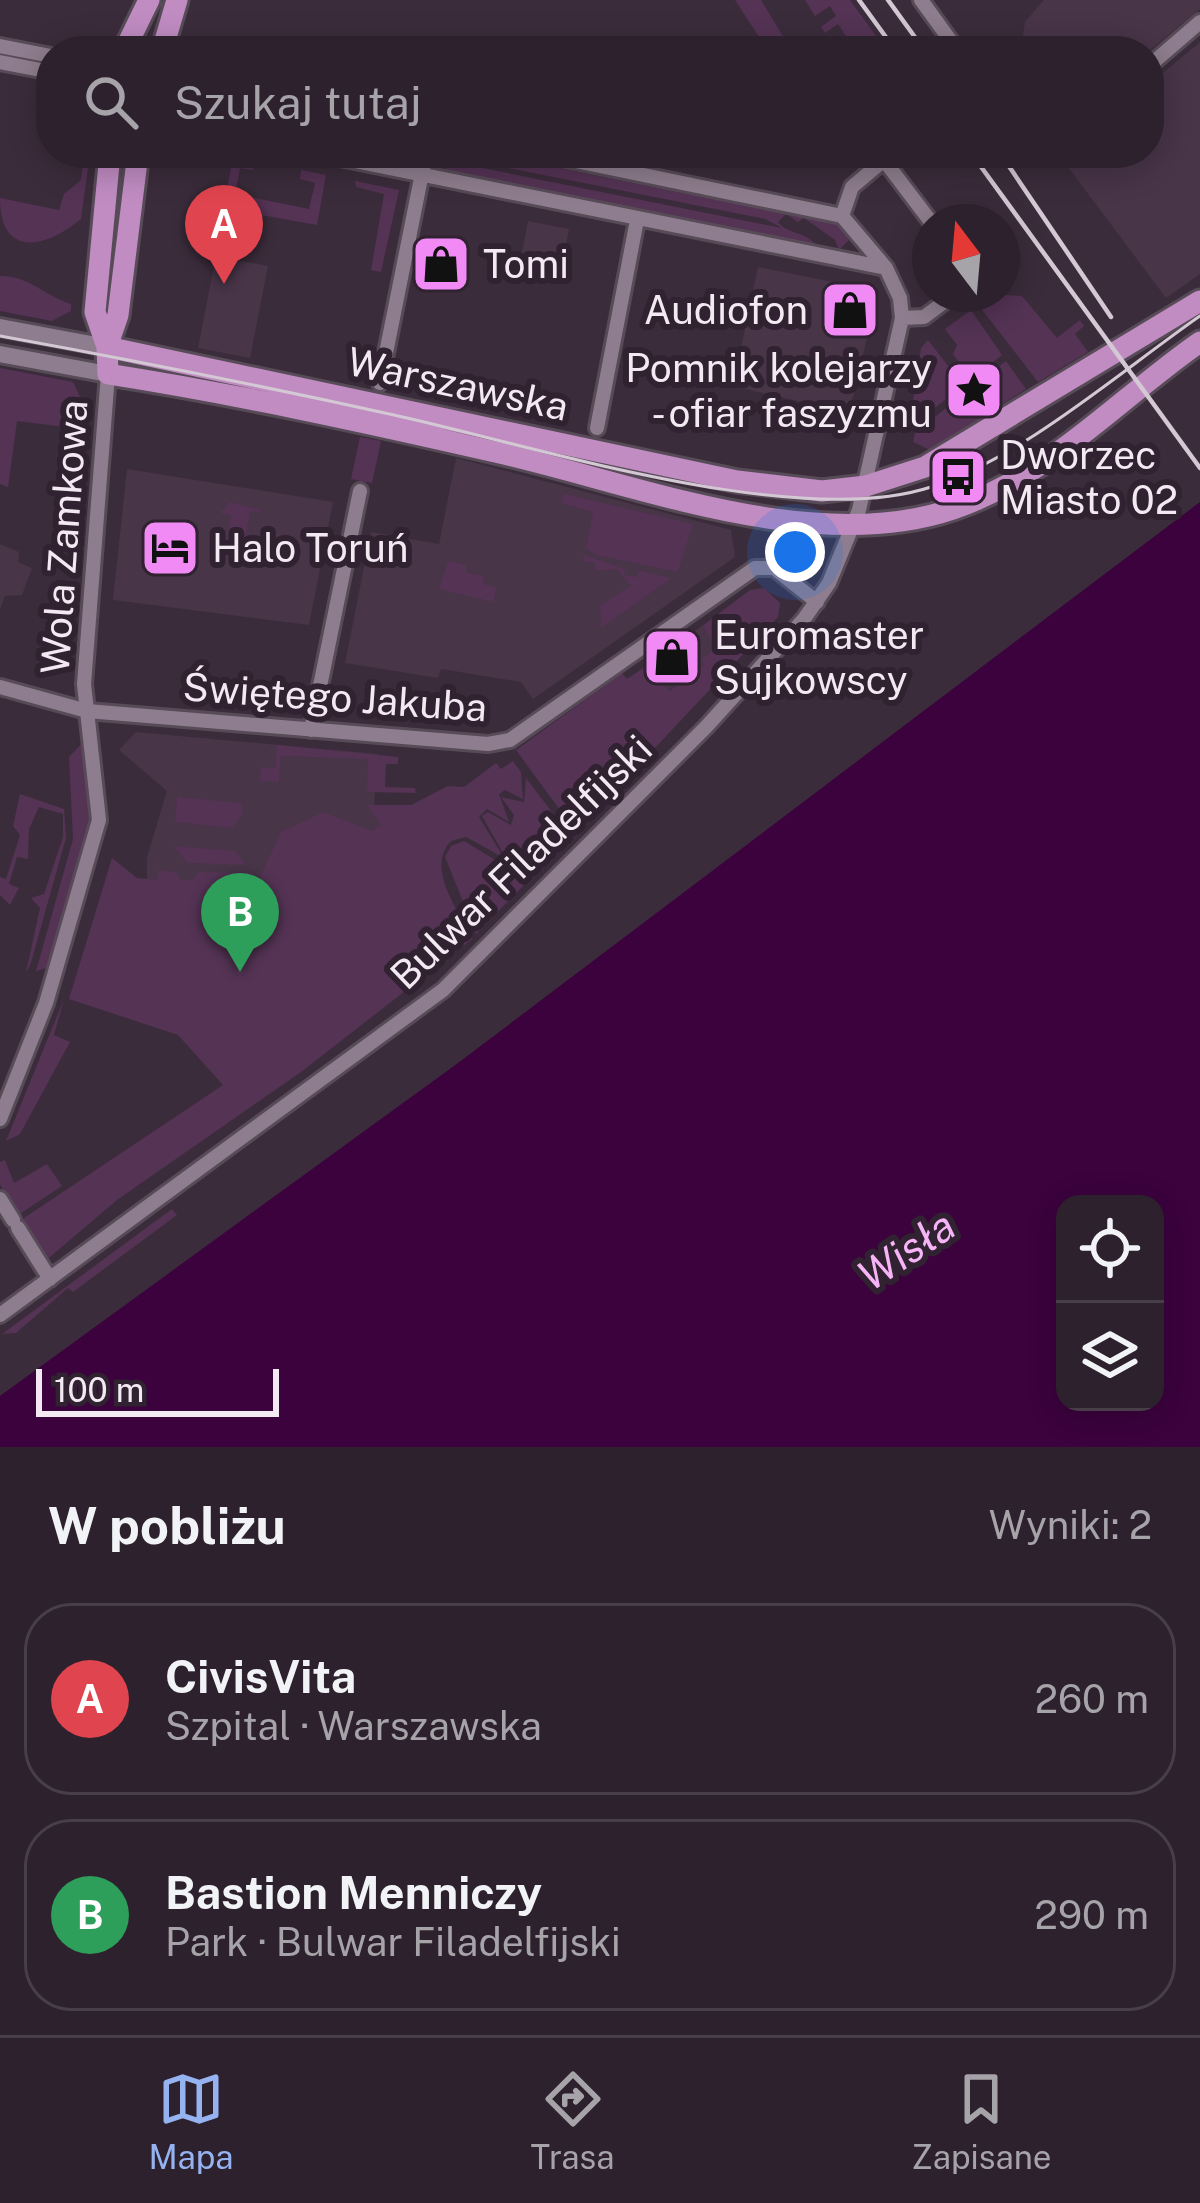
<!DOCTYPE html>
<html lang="pl">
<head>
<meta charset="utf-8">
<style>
	:root { --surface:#2c212c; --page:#382e38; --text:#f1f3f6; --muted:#a6a3a9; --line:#483e48; --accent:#95b2f1 }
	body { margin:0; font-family:"Public Sans",sans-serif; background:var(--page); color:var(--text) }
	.controls { position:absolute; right:36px; bottom:36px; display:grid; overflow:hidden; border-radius:24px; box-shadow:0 6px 30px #0003 }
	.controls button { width:108px; height:108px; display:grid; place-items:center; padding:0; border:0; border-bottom:3px solid var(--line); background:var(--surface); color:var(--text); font:60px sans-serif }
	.compass { position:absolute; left:912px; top:204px; width:108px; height:108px; border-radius:50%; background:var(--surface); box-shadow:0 6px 30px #0003; rotate:344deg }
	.scale { position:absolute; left:36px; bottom:30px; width:243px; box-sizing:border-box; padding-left:12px; border:6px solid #f3e9f3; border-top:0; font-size:33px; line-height:42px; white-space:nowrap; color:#f3e9f3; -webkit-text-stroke:9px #302230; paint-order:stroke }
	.you { position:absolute; left:795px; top:552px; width:42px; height:42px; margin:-30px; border:9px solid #fff; border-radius:50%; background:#1a73e8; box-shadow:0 0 0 18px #1a73e833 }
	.badge { display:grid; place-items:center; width:78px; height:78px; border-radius:50%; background:var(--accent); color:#fff; font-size:39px; font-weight:700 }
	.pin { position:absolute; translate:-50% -99px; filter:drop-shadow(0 3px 6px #0008) }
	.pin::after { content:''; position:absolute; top:63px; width:42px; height:36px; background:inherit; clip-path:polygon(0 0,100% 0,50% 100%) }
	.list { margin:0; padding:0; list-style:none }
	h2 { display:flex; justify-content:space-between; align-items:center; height:156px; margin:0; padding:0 48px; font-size:51px }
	h2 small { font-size:39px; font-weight:400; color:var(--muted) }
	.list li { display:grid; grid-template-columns:78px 1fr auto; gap:36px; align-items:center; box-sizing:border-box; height:192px; margin:0 24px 24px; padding:0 24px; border:3px solid var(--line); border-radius:48px }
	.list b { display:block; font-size:45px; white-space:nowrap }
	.list p { margin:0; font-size:39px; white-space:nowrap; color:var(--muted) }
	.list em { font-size:39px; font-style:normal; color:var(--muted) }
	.icon { flex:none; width:66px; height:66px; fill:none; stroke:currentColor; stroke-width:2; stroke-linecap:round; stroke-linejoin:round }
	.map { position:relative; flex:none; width:1200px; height:1447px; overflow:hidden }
	.search { position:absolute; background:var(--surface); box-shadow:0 6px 30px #0003; left:36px; right:36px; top:36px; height:132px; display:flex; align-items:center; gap:30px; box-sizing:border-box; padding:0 42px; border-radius:48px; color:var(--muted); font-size:45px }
	.sheet { height:588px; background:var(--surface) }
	nav { display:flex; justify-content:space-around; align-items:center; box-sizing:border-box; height:168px; border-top:3px solid var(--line); background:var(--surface); font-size:33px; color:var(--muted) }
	nav a { display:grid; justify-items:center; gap:6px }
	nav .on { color:var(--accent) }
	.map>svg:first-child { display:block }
	.built { fill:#483548 }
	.green { fill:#543354 }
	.water { fill:#3b023e; fill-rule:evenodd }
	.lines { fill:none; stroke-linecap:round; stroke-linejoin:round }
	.minor-casing { stroke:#584b58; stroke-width:20 }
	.tertiary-casing { stroke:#584b58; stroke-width:22 }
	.primary-casing { stroke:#584b58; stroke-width:27 }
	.minor { stroke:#8e7d8e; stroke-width:14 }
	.tertiary { stroke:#8e7d8e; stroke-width:16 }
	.primary { stroke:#c08cc2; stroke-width:21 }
	.tram { stroke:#d3c8d3; stroke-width:3 }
	.rail { stroke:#d3c8d3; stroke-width:4.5 }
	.labels { text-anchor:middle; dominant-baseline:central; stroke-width:12; stroke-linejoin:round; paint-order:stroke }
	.poi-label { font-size:39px; fill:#f3e9f3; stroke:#302230; text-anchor:start }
	.street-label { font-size:39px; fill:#f3e9f3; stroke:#302230 }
	.water-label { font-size:42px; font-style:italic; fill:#f6b4f7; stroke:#302230 }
</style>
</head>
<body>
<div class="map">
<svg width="1200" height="1447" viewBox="0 0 1200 1447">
	<rect width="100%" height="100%" fill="#3b2c3b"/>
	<!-- built -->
	<path class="built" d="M1044,0h156v9l-51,42h-116l-10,-16 2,-13z
		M1200,42v232l-34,24 -101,-135 1,-8 83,-2v-68z
		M528,221l41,8 -8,42 -41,-9z
		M216,256l52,10 -18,92 -52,-10z
		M758,267l100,20 15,26 -24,100 -116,-27z
		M456,458l275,72 4,27 -202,142 -12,-17 -80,-13 -3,9 -93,-15 26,-131 68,12z
		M127,469l206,33 -24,123 -196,-25z
		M0,544l19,8 -1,10 14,6 -10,27 -17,1 -5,13z
		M702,626l14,22 -11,16 -37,27 -19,-27z
		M136,732l242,22 -4,52 34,3 53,-10 -209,94 4,50 -15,2 -8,-64 -86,-1v-23l20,-66 -48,-41z"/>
	<!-- green -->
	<path class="green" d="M735,0h26l31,51h-24z
		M805,0h45l37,51h-31l-18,-27 -13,9 -4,-6 15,-11 -6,-10 -15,10z
		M84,153h6l-9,66c-36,30 -81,39 -81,-21l59,12 5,-16 17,-14z
		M484,153l353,71 12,16 -10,10 -4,-10 -31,-22 -6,4 -12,-8 -8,8c10,13 31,10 38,24l-367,-73 -12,-14 345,69 -17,-9 -327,-65z
		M234,156l21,5 -2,9 -13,-2 -5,26 74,15 6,-26 -15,-4 1,-9 25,5 -9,50 -95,-17z
		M355,181l44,9 -18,82 -10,-2 13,-76 -28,-7z
		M0,276c28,-1 45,20 71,28v7l-19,10 -52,-10z
		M986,294l36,2 35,42 23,-18 4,6 -9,8 13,18 -50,30 -58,-75z
		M971,310l31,45 -30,24 -19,-25 4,-9 -12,-16z
		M928,340l35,45 -54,44 12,-81z
		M1006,361l20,28 -96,61 -17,-8 2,-9 51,-41 4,5 9,-7 -4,-5z
		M0,368l73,14 11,23 -3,24 -64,-8 -9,66 -8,-3z
		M360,437l21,4 -9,42 -21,-4z
		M564,494l129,30 -15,48 -82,-17 -10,-7 7,-36 -32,-9z
		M230,502l33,9 -13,1 -8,42 -18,-3 7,-36 -11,-2z
		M584,555l41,14 -1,6 12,2 4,-6 31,7 -70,50 -1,-23 31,-19 -14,-17 -21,2 -1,-8 -12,-2z
		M448,561l18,4v8l18,3 -1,8 14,3 -4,15 -54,-13z
		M764,588l16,15 -2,14 -202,215 -60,-82 106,-77 5,6 22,-15 20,27 35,-26 -3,-5 15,-12 -14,-22 48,-36z
		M84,741l8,66 -2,28 -40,132 -14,4 37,-132 -4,-82z
		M277,745l121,12v7h-12l-1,23 30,1 1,5 -49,-1 1,-33 -87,-3 -2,26 -19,-1 1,-14 14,1z
		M513,761l8,11 2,27 -18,-9 -6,4 10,28 -22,-13 -8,8 25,41 -38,-21 -15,4c-26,27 8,70 21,98l-171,133 -184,128 -73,62 -26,-40 205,-137 -45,-50 -109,-36 43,-141 25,20 20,2 2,-10 18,3 4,7h11l6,-8 54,1 1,19 28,-60 42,-20 49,19 9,-6 -14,-20h44l37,-19 16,1 32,-24 5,6z
		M526,778l45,59 -95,97 -31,-77 6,-11 13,-5 33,20 10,-1 -25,-44 6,-4 23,13 3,-10 -13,-18 23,5z
		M20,794l44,15 2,29 -36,128 -4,6 14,-64 -9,-10 13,-4 19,-57v-23l-24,-7 -10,22 -1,30 -11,-2 -8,27 10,4 -9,17 -10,-10v-18l6,2 14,-44 -7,-9z
		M177,797l64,6 2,11 -11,14 -57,-6z
		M173,846l62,5 11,14 -58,-2z
		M64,999l-10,36 16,7 -50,92 -14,7z
		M5,1160l9,23 33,-19 15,22 -47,31 -15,-33v-22z
		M172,1209l5,6 -104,77 -5,-4 -52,45 -14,1z"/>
	<!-- water -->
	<path class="water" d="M1200,502v945h-1200v-51l458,-333zM1065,1204h90v198h-90z"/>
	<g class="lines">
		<!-- minor casing -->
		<g class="minor-casing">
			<path id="minor" d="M921,0l37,51
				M0,46l51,10
				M0,62l51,10
				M1149,66l51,-44
				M315,153l571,115
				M842,216l10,-29 32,-27 47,62
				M902,318l22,-1 31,-23
				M380,383l46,-230
				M597,428l40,-208
				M0,687l87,24 401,33 22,-4 245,-172h19l43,34
				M311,730l49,-239
				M0,1119l46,-116 53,-183 -15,-136 24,-310
				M0,1199l13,21
				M18,1228l32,51
				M0,1315l443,-325 263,-263 98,-108 25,-36 30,-73 43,-192 -2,-20 -14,-30 -44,-52 -305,-63"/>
		</g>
		<!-- tertiary casing -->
		<g class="tertiary-casing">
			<path id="tertiary" d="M0,327l107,20
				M0,354l108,20"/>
		</g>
		<!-- primary casing -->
		<g class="primary-casing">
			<path id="primary" d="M126,47l23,-47
				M162,51l15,-51
				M110,153l-15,159 12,35 1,27c128,20 256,48 383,77 141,31 319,106 462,58 97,-33 165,-110 247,-167
				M107,347l630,134 85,10 44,-5 59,-19 275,-166
				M107,347l11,-32 20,-162"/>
		</g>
		<!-- minor -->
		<use href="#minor" class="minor"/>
		<!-- tertiary -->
		<use href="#tertiary" class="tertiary"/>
		<!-- primary -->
		<use href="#primary" class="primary"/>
		<!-- tram -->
		<path class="tram" d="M0,336c132,24 263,50 394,79 141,31 403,116 537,72 94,-31 187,-114 269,-171"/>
		<!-- rail -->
		<path class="rail" d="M859,0l37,51
			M888,0l37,51
			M971,153l229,315
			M1000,153l111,164"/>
	</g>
	<!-- icons -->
	<defs>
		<g id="shop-square" transform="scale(3)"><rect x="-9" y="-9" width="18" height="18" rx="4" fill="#f18af4" stroke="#302230"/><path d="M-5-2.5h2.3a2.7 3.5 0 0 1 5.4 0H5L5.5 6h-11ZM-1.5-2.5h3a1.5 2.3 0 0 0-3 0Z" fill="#111"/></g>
		<g id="sight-square" transform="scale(3)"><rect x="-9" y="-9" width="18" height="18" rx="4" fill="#f18af4" stroke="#302230"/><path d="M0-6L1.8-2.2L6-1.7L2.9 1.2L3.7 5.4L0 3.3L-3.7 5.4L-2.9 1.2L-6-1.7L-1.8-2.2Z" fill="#111"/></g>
		<g id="bus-square" transform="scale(3)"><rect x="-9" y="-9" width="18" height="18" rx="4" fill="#f18af4" stroke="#302230"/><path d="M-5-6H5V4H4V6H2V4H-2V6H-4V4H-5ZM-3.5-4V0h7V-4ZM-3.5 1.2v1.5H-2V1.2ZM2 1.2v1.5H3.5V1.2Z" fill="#111"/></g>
		<g id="hotel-square" transform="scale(3)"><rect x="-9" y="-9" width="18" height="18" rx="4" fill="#f18af4" stroke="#302230"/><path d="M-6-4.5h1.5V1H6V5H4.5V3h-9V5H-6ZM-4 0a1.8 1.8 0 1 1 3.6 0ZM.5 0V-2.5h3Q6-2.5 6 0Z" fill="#111"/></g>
	</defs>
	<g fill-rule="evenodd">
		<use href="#shop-square" x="441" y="264"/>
		<use href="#shop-square" x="850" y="310"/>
		<use href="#sight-square" x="974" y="390"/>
		<use href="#bus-square" x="958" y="477"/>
		<use href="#hotel-square" x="170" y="548"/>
		<use href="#shop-square" x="672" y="657"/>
	</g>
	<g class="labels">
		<!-- poi labels -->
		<g class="poi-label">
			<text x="483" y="264">Tomi</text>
			<text x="808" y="310" text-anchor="end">Audiofon</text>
			<text x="932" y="368" text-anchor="end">Pomnik kolejarzy<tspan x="932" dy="45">- ofiar faszyzmu</tspan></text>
			<text x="1000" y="455">Dworzec<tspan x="1000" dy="45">Miasto 02</tspan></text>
			<text x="212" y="548">Halo Toruń</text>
			<text x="714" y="635">Euromaster<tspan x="714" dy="45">Sujkowscy</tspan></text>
		</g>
		<!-- street labels -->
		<g class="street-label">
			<text transform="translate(458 384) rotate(12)">Warszawska</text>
			<text transform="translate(64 537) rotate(-86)">Wola Zamkowa</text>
			<text transform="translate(335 697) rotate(4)">Świętego Jakuba</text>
			<text transform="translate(521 862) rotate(-44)">Bulwar Filadelfijski</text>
		</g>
		<!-- water labels -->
		<g class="water-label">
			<text transform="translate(906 1250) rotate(-34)">Wisła</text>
		</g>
	</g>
</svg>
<div class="controls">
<button><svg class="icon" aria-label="locate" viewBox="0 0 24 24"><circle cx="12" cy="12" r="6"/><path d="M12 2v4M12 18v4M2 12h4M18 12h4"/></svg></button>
<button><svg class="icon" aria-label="layers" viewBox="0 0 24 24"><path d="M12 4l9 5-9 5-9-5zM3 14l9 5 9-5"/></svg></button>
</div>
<svg class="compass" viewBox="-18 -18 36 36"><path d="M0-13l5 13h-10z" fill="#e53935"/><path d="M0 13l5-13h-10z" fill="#a6a3a9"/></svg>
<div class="scale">100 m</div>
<div class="you"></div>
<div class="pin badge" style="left:224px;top:284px;background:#e0444e">A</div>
<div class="pin badge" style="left:240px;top:972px;background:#2e9e5b">B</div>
<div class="search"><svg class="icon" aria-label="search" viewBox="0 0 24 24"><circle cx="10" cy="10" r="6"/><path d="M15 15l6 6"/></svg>Szukaj tutaj</div>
</div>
<section class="sheet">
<h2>W pobliżu<small>Wyniki: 2</small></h2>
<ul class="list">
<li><span class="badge" style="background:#e0444e">A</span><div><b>CivisVita</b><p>Szpital · Warszawska</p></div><em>260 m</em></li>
<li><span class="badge" style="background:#2e9e5b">B</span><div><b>Bastion Menniczy</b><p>Park · Bulwar Filadelfijski</p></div><em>290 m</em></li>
</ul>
</section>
<nav>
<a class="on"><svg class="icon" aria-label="map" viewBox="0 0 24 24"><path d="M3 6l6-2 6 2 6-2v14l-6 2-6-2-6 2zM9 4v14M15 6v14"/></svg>Mapa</a>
<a><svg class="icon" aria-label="directions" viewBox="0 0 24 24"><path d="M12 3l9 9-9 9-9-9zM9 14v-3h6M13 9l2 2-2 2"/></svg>Trasa</a>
<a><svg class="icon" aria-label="saved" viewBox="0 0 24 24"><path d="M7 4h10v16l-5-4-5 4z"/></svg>Zapisane</a>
</nav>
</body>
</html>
